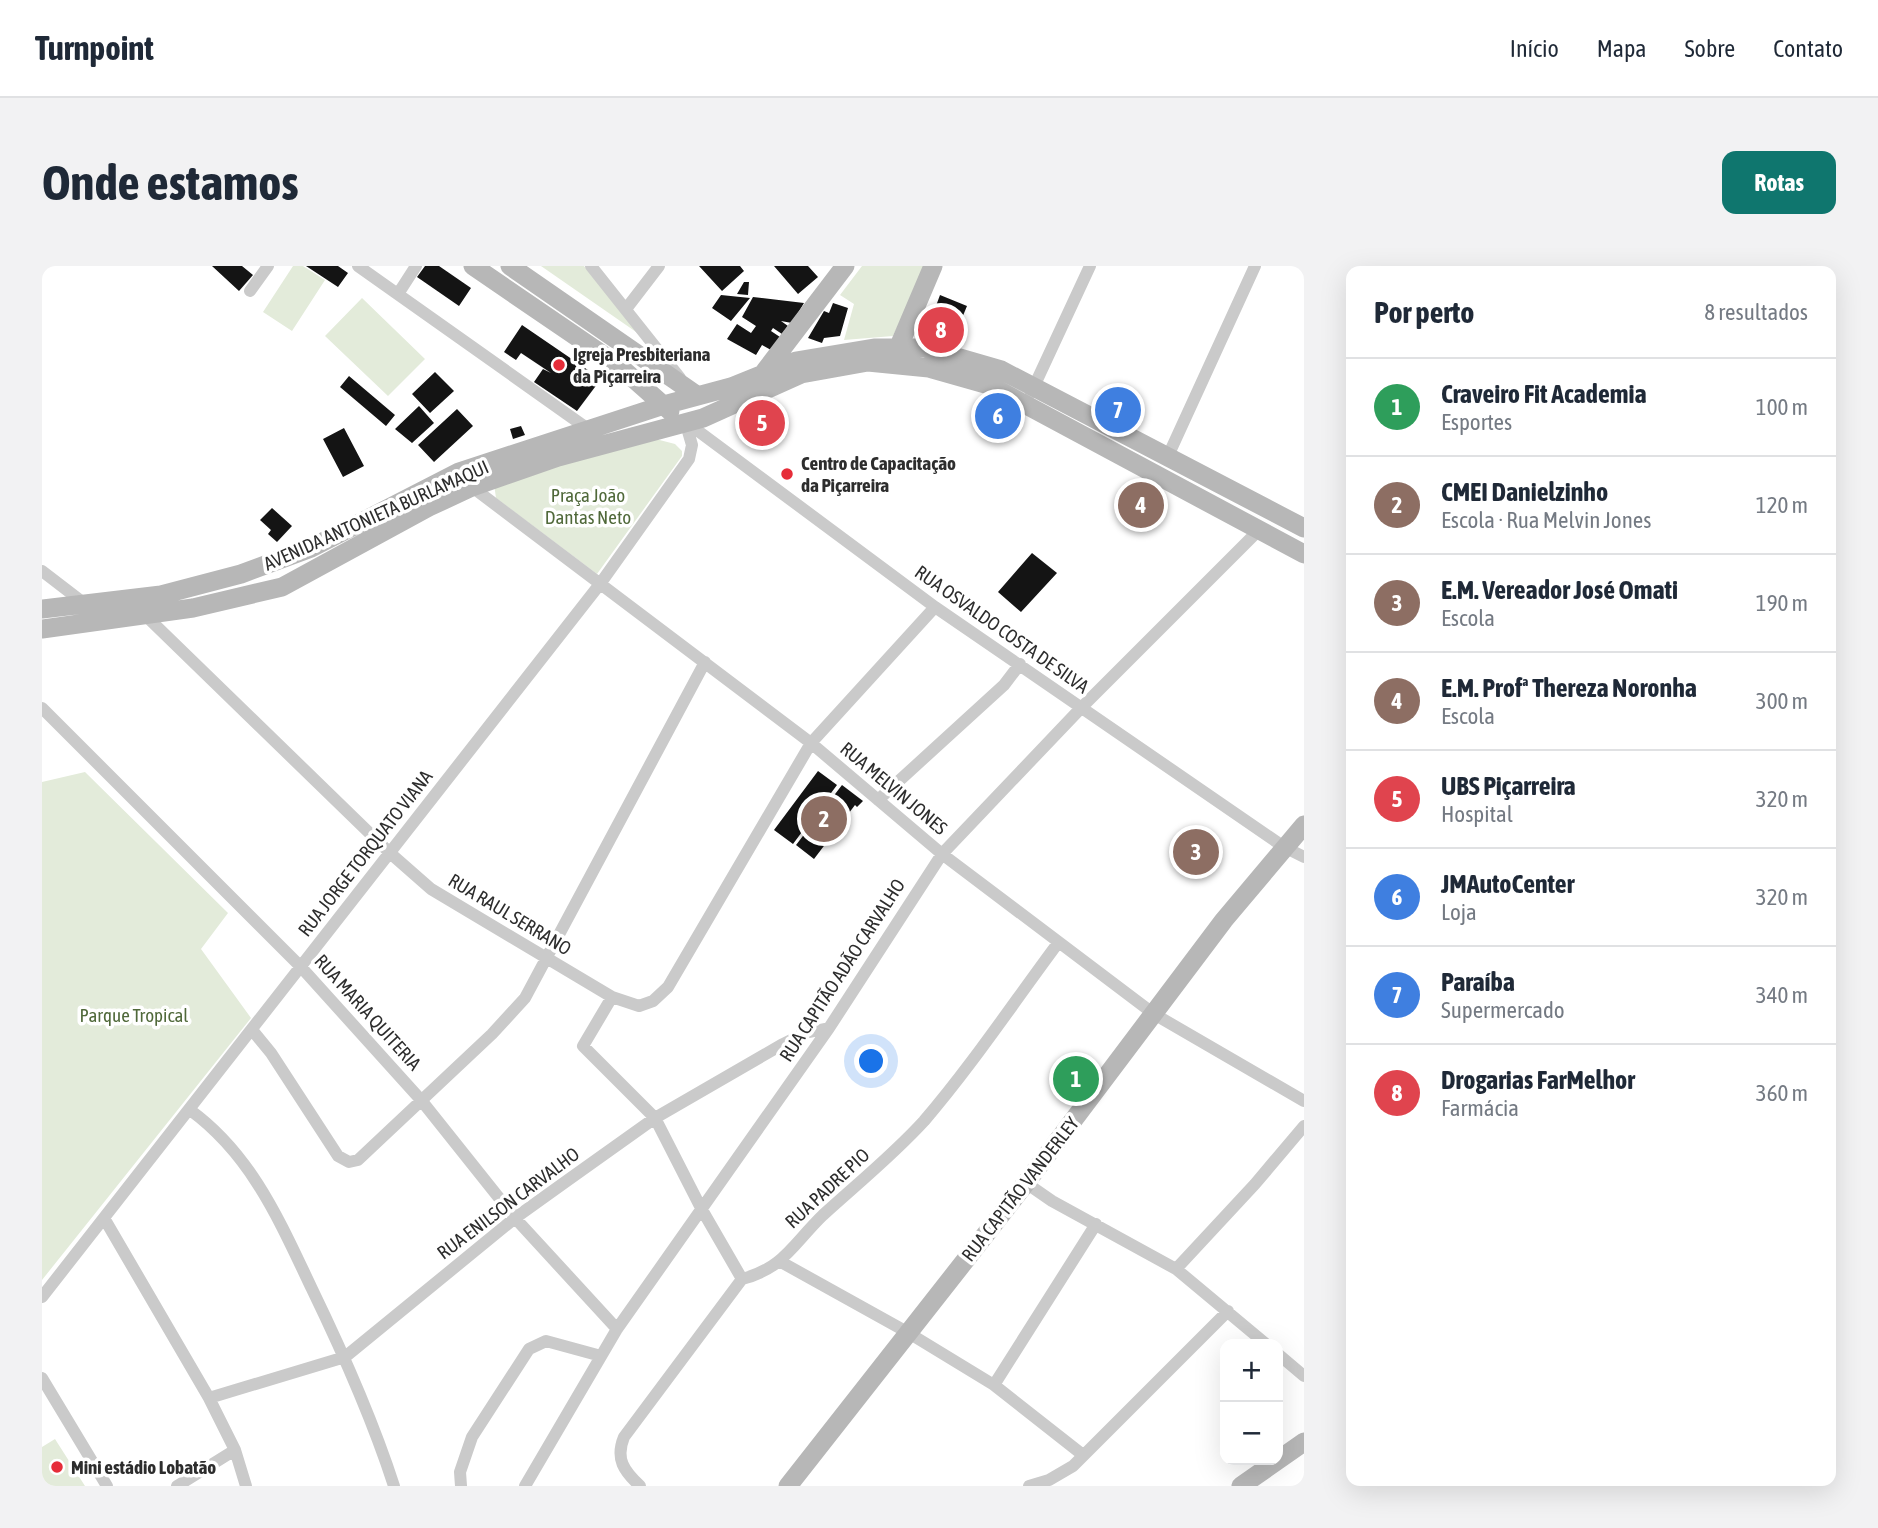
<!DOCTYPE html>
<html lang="pt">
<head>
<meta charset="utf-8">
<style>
	:root { --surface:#fff; --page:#f2f2f3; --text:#1f2937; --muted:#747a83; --line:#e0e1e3; --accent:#0f766e }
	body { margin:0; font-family:"Asap Condensed",sans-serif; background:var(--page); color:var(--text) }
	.controls { position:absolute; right:21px; bottom:21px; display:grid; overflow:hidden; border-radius:14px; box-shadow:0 7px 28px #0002 }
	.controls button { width:63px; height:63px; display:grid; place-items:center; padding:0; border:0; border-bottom:2px solid var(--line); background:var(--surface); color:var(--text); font:35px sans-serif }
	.you { position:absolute; left:830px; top:796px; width:24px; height:24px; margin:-18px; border:5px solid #fff; border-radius:50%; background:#1a73e8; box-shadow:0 0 0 10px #1a73e833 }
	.badge { display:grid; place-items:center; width:46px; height:46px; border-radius:50%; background:var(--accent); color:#fff; font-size:23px; font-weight:700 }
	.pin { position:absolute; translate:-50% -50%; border:4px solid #fff; box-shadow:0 2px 7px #0006 }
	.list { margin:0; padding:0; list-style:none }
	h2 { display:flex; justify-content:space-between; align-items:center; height:91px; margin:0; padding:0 28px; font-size:30px }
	h2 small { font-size:23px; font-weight:400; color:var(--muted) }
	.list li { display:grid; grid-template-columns:46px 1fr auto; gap:21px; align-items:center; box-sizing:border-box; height:98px; padding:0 28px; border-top:2px solid var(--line) }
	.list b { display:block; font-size:26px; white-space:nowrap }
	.list p { margin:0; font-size:23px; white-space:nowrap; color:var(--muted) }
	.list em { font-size:23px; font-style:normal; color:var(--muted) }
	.map { position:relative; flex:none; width:1262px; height:1220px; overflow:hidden; border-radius:14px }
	header { display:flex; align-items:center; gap:42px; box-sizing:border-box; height:98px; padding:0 35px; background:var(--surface); border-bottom:2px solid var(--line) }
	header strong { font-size:33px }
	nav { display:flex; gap:38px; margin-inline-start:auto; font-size:24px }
	.intro { display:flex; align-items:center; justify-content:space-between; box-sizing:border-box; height:168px; padding:0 42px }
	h1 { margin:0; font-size:49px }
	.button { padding:18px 32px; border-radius:14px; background:var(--accent); color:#fff; font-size:24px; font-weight:700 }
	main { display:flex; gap:42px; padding:0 42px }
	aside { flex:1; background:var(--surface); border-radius:14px; box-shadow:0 7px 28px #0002 }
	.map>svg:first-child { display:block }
	.green { fill:#e3ebda }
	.building { fill:#141414 }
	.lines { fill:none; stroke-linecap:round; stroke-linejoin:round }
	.street { stroke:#cacaca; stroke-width:12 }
	.secondary { stroke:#b7b7b7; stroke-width:19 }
	.poi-dot { fill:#e62d39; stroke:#fff; stroke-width:2.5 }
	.labels { text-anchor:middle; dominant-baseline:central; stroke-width:7; stroke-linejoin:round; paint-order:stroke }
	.poi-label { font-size:19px; font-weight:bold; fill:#2d2d2d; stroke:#fff; text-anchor:start }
	.park-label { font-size:19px; fill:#50693a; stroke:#fff }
	.street-label { font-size:19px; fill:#2d2d2d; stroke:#fff }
</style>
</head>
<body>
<header>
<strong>Turnpoint</strong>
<nav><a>Início</a><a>Mapa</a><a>Sobre</a><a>Contato</a></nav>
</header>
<div class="intro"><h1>Onde estamos</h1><a class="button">Rotas</a></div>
<main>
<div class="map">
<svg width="1262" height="1220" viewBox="0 0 1262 1220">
	<rect width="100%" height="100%" fill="#fff"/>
	<!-- green -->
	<path class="green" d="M251,0h10l22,14 -33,51 -29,-19z
		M499,0h43l55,68z
		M820,0h64l-33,70 -49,4 10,-36 -14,-9z
		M320,32l63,61 -37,37 -63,-60z
		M606,171l27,7 7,7v5l-85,118 -101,-76 -2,-14z
		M43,506l143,141 -27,36 50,69 -209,262v-498z
		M13,1173l30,47h-43v-39z"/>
	<!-- building -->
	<path class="building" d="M170,0h30l11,9 -14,16z
		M264,0h32l10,7 -10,14z
		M383,0h14l32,22 -12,18 -42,-29z
		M657,0h41l4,5 -22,20z
		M732,0h34l10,11 -20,17z
		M702,16h5l-1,13 -11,-1z
		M679,29l29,3 -19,23 -19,-13z
		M898,29l27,11 -12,29 -29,-2z
		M711,31l51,6 -12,20 -11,-2 7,5 -6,8 -9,-6 -2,3 9,6 -9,13 -9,-5 -6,10 -29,-16 10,-15 14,9 5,-7 -14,-9z
		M791,37l15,5 -8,28 -16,2 -2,5 -14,-5 16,-27 5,2z
		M480,59l79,54 -24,32 -43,-29 9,-13 8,4 -30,-20 -5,7 -12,-8z
		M393,106l19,19 -24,22 -18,-19z
		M307,110l46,39 -9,11 -46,-39z
		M377,140l15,17 -22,20 -17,-14z
		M415,143l16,17 -39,36 -16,-17z
		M479,160l4,9 -12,4 -3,-10z
		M302,162l20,38 -21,11 -20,-38z
		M230,242l20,18 -15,16 -9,-8 3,-4 -11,-10z
		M990,287l25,20 -36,39 -23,-20z
		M776,505l19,14 -44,59 -19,-14z
		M800,519l21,16 -6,6 -2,-2 -41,54 -18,-14z"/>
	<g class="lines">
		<!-- street -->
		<path class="street" d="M316,0l230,163
			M549,0l89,112
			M208,25l18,-25
			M356,28l18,-28
			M584,43l33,-43
			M989,127l59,-127
			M644,156l249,185 349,240 20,10
			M1126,190l87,-190
			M430,221l339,256 131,111 212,160 150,87
			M0,305l43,33
			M103,349l245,238 41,36 181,108 27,9 14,-5 15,-14 143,-244 124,-136
			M0,442l259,259 120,133 94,118 102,111
			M836,534l126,-115 16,-21
			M570,731l-29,49 72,72 46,90 41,71
			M211,765l18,22 67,103 11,6 9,-2 134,-126 33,-36 180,-336
			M148,844c62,45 90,112 122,179 31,64 60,129 82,197
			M984,917l26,18 124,68 90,75
			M62,952l105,180 26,52 11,36
			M739,996l126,70 87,53 89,70
			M1134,1003l79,-85 49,-58
			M0,1031l558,-713 89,-125 3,-14 -7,-24
			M1236,1088l26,22
			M0,1112l65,108
			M952,1119l102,-161
			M167,1132l136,-41 170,-139 53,-38 87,-62 128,-74 22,-11 24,-5
			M135,1220l58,-36
			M419,1220l-1,-14 12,-35 57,-88 17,-8 55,15
			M483,1220l92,-157 212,-301 113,-174 139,-146 178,-178
			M598,1220c-16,-15 -25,-27 -16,-49l118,-158c42,-11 51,-35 81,-64 34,-31 70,-60 101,-94 48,-56 90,-119 134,-178
			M987,1220l20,-6 24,-14 155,-155"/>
		<!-- secondary -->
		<path class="secondary" d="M431,0l145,99 52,46
			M468,0l188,130
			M857,80l34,-80
			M723,105l80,-105
			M0,343l119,-14 80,-21 70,-26 148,-76 205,-67 67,-18 65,-26 78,-13h51l76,22 303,158
			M0,363l151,-21 89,-21 147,-80 43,-20 86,-30 145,-39 98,-44 67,-12 61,6 60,17 315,169
			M746,1220l238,-303 198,-263 80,-95
			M1199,1220l63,-44"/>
	</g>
	<!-- markers -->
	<g class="poi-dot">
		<circle cx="517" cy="99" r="7"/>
		<circle cx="745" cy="208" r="7"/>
		<circle cx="15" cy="1201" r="7"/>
	</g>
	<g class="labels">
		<!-- poi labels -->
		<g class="poi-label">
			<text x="531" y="88">Igreja Presbiteriana<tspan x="531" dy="22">da Piçarreira</tspan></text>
			<text x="759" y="197">Centro de Capacitação<tspan x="759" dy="22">da Piçarreira</tspan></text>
			<text x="29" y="1201">Mini estádio Lobatão</text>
		</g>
		<!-- park labels -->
		<g class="park-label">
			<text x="546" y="229">Praça João<tspan x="546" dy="22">Dantas Neto</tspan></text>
			<text x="92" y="749">Parque Tropical</text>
		</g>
		<!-- street labels -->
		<g class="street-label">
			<text transform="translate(334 249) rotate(-24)">AVENIDA ANTONIETA BURLAMAQUI</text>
			<text transform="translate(960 363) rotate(35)">RUA OSVALDO COSTA DE SILVA</text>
			<text transform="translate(852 522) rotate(40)">RUA MELVIN JONES</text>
			<text transform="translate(323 587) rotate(-52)">RUA JORGE TORQUATO VIANA</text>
			<text transform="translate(468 648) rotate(31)">RUA RAUL SERRANO</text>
			<text transform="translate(800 704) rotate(-57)">RUA CAPITÃO ADÃO CARVALHO</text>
			<text transform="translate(326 746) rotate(48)">RUA MARIA QUITERIA</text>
			<text transform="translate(785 922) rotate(-43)">RUA PADRE PIO</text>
			<text transform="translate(978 923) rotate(-52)">RUA CAPITÃO VANDERLEY</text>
			<text transform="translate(466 937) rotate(-37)">RUA ENILSON CARVALHO</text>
		</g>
	</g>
</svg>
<div class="controls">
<button>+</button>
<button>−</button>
</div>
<div class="you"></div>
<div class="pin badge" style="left:1034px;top:813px;background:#2e9e5b">1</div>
<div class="pin badge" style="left:782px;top:553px;background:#8d6e63">2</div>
<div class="pin badge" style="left:1154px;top:586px;background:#8d6e63">3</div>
<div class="pin badge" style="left:1099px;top:239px;background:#8d6e63">4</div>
<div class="pin badge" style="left:720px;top:157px;background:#e0444e">5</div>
<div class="pin badge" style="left:956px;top:150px;background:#3f7fe0">6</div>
<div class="pin badge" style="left:1076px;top:144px;background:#3f7fe0">7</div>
<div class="pin badge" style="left:899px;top:64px;background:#e0444e">8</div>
</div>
<aside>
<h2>Por perto<small>8 resultados</small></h2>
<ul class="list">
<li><span class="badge" style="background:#2e9e5b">1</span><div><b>Craveiro Fit Academia</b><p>Esportes</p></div><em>100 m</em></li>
<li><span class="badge" style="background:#8d6e63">2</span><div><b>CMEI Danielzinho</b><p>Escola · Rua Melvin Jones</p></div><em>120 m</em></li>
<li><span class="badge" style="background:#8d6e63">3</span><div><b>E.M. Vereador José Omati</b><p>Escola</p></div><em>190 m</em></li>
<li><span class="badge" style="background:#8d6e63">4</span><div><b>E.M. Profª Thereza Noronha</b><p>Escola</p></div><em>300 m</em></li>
<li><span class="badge" style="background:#e0444e">5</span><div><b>UBS Piçarreira</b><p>Hospital</p></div><em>320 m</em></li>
<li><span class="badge" style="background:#3f7fe0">6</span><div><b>JMAutoCenter</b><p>Loja</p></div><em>320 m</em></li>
<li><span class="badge" style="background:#3f7fe0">7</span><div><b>Paraíba</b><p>Supermercado</p></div><em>340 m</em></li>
<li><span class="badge" style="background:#e0444e">8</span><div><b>Drogarias FarMelhor</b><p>Farmácia</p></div><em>360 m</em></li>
</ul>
</aside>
</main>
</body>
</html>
